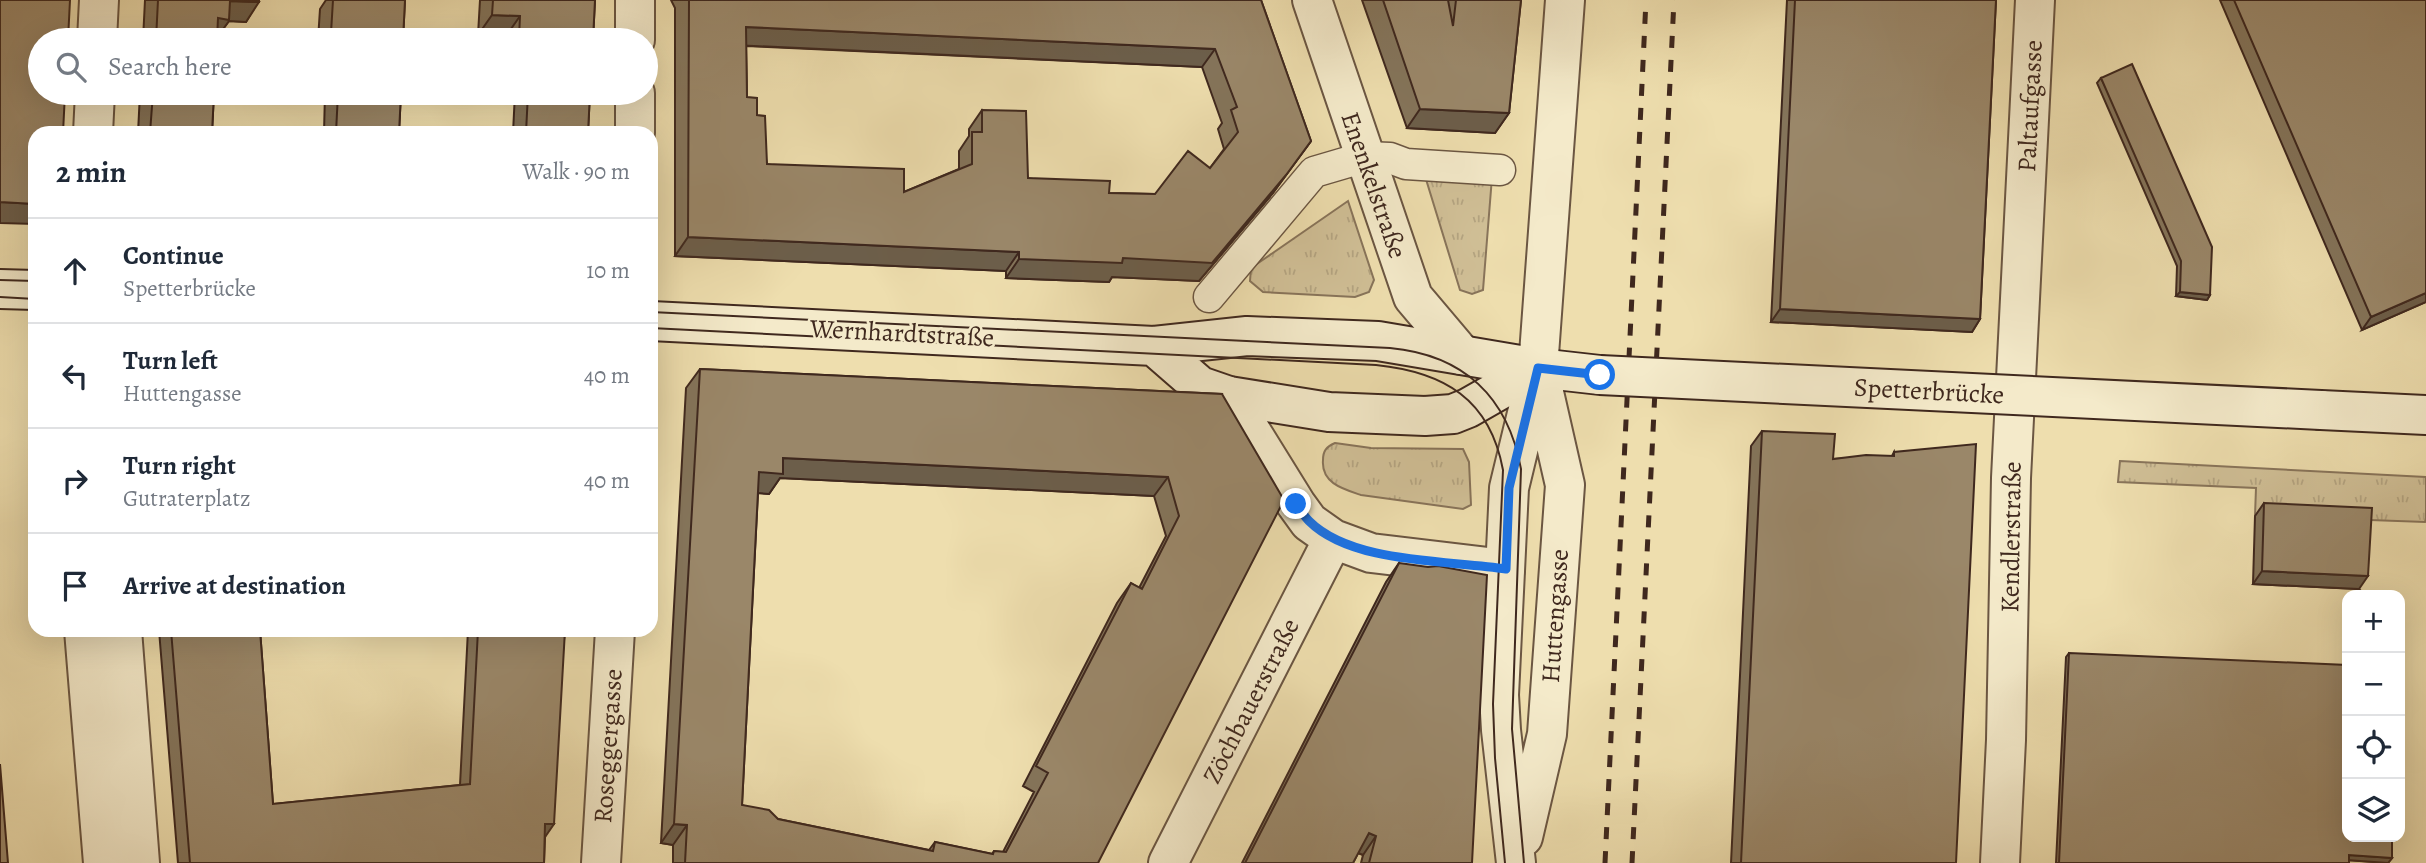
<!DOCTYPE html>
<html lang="en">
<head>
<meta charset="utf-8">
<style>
	:root { --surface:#fff; --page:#f2f2f3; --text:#1f2937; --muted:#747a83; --line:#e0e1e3 }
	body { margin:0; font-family:Alegreya,serif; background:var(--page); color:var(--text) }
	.controls { position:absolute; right:21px; bottom:21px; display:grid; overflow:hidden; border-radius:14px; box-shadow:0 7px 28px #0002 }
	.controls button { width:63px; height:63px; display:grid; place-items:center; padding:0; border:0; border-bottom:2px solid var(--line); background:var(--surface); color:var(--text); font:35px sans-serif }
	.stop { position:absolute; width:21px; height:21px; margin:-16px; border:5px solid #1a73e8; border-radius:50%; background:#fff }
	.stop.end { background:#1a73e8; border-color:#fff; box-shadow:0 2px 7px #0008 }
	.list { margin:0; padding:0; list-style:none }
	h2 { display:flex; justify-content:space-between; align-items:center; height:91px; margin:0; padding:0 28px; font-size:30px }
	h2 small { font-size:23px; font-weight:400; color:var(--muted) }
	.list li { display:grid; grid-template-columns:46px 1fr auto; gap:21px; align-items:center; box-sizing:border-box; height:105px; padding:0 28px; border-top:2px solid var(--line) }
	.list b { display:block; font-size:26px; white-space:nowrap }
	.list p { margin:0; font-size:23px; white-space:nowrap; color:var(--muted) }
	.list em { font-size:23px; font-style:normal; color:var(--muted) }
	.icon { flex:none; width:38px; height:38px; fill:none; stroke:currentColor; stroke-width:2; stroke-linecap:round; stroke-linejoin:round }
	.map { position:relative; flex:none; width:2426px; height:863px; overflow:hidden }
	.search { position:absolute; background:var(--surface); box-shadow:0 7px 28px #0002; left:28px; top:28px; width:630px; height:77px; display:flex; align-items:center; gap:18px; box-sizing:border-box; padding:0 24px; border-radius:38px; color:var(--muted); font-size:26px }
	.panel { position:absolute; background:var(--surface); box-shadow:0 7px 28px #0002; left:28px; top:126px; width:630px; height:511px; border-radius:21px }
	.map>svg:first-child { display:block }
	.grass { fill:url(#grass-tufts); stroke:#88745a; stroke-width:2 }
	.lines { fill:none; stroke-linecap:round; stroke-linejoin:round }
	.pedestrian-casing { stroke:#6b5642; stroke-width:33 }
	.minor-casing { stroke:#6b5642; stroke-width:42 }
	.tertiary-casing { stroke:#6b5642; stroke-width:42 }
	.secondary-casing { stroke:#3f281e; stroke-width:42 }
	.pedestrian { stroke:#f4eaca; stroke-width:30 }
	.minor { stroke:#f4eaca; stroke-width:38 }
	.tertiary { stroke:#f4eaca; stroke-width:38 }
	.secondary { stroke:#f4eaca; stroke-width:38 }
	.tram { stroke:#3f281e; stroke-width:2 }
	.rail { stroke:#3f281e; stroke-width:5; stroke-dasharray:12 12; stroke-linecap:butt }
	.secondary-bridge-casing { stroke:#3f281e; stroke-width:42; stroke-linecap:butt }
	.secondary-bridge { stroke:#f4eaca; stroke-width:38 }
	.wall { fill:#84745a; stroke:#3f281e; stroke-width:2; fill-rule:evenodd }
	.shaded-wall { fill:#6c5e4a; stroke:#3f281e; stroke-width:2 }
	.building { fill:#9a8769; stroke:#3f281e; stroke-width:2; fill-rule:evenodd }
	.route { stroke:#1a73e8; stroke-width:9 }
	.labels { text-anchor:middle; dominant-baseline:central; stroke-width:5; stroke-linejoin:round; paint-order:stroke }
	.street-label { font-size:26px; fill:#3f281e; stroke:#f4eaca }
</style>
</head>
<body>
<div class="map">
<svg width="2426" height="863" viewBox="0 0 2426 863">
	<defs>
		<pattern id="grass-tufts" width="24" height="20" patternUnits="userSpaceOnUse" patternTransform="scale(1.75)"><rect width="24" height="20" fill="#d0bf96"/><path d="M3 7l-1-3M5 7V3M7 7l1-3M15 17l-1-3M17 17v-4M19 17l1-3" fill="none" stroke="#b4a481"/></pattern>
	</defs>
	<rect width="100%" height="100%" fill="#eedeae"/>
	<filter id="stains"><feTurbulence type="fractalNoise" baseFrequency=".00286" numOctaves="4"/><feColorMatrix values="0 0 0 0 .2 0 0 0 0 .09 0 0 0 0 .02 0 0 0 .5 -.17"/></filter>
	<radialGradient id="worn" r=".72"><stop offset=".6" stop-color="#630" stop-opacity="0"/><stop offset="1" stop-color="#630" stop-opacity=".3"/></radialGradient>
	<!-- grass -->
	<path class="grass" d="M1425,176l67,1 -9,113 -11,4 -12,-4z
		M1348,201l26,79 -5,12 -14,5 -92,-5 -13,-11 1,-13z
		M1335,443l36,5 92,1 6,13 2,43 -8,4 -102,-14c-18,-6 -40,-12 -38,-35 0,-9 3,-13 12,-17z
		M2120,461l306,16v41l-1,4 -170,-6 1,-28 -138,-6z"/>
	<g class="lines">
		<!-- pedestrian casing -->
		<g class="pedestrian-casing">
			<path id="pedestrian" d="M1209,297l105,-125 51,-15 25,1 16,6 94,6"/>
		</g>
		<!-- minor casing -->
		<g class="minor-casing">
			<path id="minor" d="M1312,0l101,297 49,58
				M97,40l2,-40
				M635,40v-40
				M93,133l2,-40
				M635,133v-40
				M1229,396l67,108 13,18 24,17 38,14 134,16
				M84,630l19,233
				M122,630l18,233
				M601,863l14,-233
				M1168,863l165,-324
				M2000,863l6,-123 5,-262 24,-478"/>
		</g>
		<!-- tertiary casing -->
		<g class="tertiary-casing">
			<path id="tertiary" d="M1523,837l24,-103 18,-249 -25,-110
				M1516,863l-15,-133 -2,-35 10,-207 29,-120 27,-368"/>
		</g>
		<!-- secondary casing -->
		<g class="secondary-casing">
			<path id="secondary" d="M0,289l35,1
				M651,321l503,25 93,-10 131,5 160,27 62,7
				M1154,346l46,40 29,10 100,16 96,4 28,-2 15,-6 70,-40
				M2321,410l105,5"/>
		</g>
		<!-- pedestrian -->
		<use href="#pedestrian" class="pedestrian"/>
		<!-- minor -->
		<use href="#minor" class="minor"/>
		<!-- tertiary -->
		<use href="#tertiary" class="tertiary"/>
		<!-- secondary -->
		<use href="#secondary" class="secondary"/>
		<!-- tram -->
		<path class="tram" d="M0,280l35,1
			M0,297l35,2
			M651,312l739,36c74,7 118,49 131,121l-9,260 12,134
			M651,328l725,37c68,7 114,34 127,105l-10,234 2,54 10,105"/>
		<!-- rail -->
		<path class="rail" d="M1605,863l41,-863
			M1632,863l42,-863"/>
		<!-- secondary-bridge casing -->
		<g class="secondary-bridge-casing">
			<path id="secondary-bridge" d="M1600,375l721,35"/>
		</g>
		<!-- secondary-bridge -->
		<use href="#secondary-bridge" class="secondary-bridge"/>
	</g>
	<!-- wall -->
	<path class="wall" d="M145,0h114l-13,22 -17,-1 -12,16v3h-74z
		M326,0h79l-2,40h-85l2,-31z
		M480,0h115l-2,40h-87v-4l-28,-1z
		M671,0h590l50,141 -38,52 -74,88 -87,-4 -3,5 -103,-4v-7l-331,-15v-248zM746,46l456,21 20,56 -4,6 6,20 -14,19 -55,26 -46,-1 -81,-15 -46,-68 -13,19v7l-10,15v18l-55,23 -137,-28 -10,-49 -10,-18z
		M1362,0h159l-12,113 -14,20 -88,-5z
		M1787,0h209l-16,319 -8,13 -201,-10z
		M2220,0h206v302l-64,28z
		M2101,78l109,217 -3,5 -31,-4 1,-30 -80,-183z
		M140,93h74l-2,40h-74z
		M325,93h76l-2,40h-75z
		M515,93h75l-2,40h-75z
		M700,369l522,25 -124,469h-425v-18l-12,-2 25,-455zM780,478l374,18 12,40 -27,52 -8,-5 -14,20 -94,183 11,6 -31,60 -9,-1 -2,3 -57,-12 -6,8 -151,-31 -36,-14 16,-312 11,1z
		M1762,431l71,28 59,-3 2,-4 62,411h-225l20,-417z
		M2264,503l95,86 -106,-5 2,-68z
		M1399,563l73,300h-111l2,-8 -5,-2 -5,10h-111l144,-281z
		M159,630h101l13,174 187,-19 8,-155h97l-20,208 -1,25h-366z
		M2069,653l278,184 45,21 -4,5 -39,-3v3h-293l10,-206z"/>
	<!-- shaded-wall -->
	<path class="shaded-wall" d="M230,1l29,1 -13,20 -17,-1 -13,18 -11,-1z
		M492,15l28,1 -14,20 -28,-1z
		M746,27l469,22 -13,18 -469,-22z
		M331,33l10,1 -5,6h-10z
		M519,38h11l-2,2h-11z
		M1420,109l89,4 -14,20 -88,-5z
		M1311,141l-38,52 -74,88 -87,-4 -3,5 -103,-4 13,-19 104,-1z
		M0,202l35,2v20l-35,-1z
		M688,237l331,15 -13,19 -331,-15z
		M2180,292l30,3 -3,5 -31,-4z
		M2426,293v9l-64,28 9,-13z
		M1780,309l200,10 -8,13 -201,-10z
		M783,458l385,19 -14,19 -374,-18 -11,16 -23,-2 13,-20z
		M2262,571l106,5 -9,13 -106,-5z
		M545,824h9l-11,16z
		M674,824l13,1 -14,20 -12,-2z
		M1369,833l7,3 -13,19 -7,-3z
		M2349,855l43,3 -4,5 -42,-3z"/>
	<!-- building -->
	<path class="building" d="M0,0h70l-2,40h-28v53h25l-2,40h-28v71l-35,-2z
		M158,0h101v2l-29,-1 -1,19 -11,-2 -1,22h-61z
		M333,0h72l-2,40h-63l1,-6 -10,-1z
		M493,0h102l-2,40h-63v-2h-11l1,-22 -28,-1z
		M689,0h572l50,141 -25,34 -74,88 -89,-5 -1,5 -103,-4v-7l-331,-15zM746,27l469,22 22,58 -6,3 7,22 -28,36 -22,-17 -33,43 -46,-1 1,-12 -82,-3 -2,-67 -44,-1v22h-10v32l-68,28v-23l-137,-5 -2,-48 -8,-1v-17l-10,-1z
		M1383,0h65l5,26 3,-26h65l-12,113 -89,-4z
		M1795,0h201l-16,319 -200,-10z
		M2234,0h192v293l-55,24z
		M2132,64l80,183 -2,48 -30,-3 1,-31 -80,-183z
		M153,93h61l-2,40h-62z
		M338,93h63l-2,40h-63z
		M528,93h62l-2,40h-62z
		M700,369l522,25 62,106 -186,363h-413l2,-38 -13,-1zM783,458l385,19 11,39 -37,73 -11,-6 -95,183 12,7 -42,79 -12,-1 -1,3 -58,-12 -2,9 -155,-32 -9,-9 -27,-5 17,-333 24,2z
		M1762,431l73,3 -2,25 33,-4 28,1v-4l82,-8 -20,419h-215z
		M2264,503l108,5 -4,68 -106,-5z
		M1399,563l29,4 10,-1 49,9 -15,288h-103l7,-27 -7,-3 -16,30h-108z
		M171,630h89l13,174 197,-20 8,-154h87l-11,194h-9l-1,39h-354z
		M2069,653l278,12v172h45v21l-43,-3v8h-290z
		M0,764l8,99h-8z"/>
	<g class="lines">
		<!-- route -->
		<path class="route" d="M1296,504c4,5 8,12 13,17 43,43 139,39 197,48l3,-81 29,-120 62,7"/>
	</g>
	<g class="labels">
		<!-- street labels -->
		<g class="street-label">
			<text transform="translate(2030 106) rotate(-87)">Paltaufgasse</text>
			<text transform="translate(1374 185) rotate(71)">Enenkelstraße</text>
			<text transform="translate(902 333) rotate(3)">Wernhardtstraße</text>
			<text transform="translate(1929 391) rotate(3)">Spetterbrücke</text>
			<text transform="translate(2011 537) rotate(-89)">Kendlerstraße</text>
			<text transform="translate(1555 616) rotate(-86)">Huttengasse</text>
			<text transform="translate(1251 701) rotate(-63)">Zöchbauerstraße</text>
			<text transform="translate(608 746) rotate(-86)">Roseggergasse</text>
		</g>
	</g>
	<rect width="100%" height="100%" filter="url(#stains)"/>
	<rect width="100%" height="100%" fill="url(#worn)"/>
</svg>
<div class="controls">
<button>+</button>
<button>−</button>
<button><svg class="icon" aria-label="locate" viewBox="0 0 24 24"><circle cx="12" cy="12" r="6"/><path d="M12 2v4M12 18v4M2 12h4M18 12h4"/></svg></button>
<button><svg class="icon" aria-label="layers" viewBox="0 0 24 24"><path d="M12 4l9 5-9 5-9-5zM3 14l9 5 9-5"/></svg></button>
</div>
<div class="stop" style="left:1600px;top:375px"></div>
<div class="stop end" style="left:1296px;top:504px"></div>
<div class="search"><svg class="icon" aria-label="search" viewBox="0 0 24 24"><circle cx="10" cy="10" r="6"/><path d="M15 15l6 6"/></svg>Search here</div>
<section class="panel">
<h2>2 min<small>Walk · 90 m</small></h2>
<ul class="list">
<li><svg class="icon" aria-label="ahead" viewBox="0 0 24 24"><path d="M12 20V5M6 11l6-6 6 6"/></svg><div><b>Continue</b><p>Spetterbrücke</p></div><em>10 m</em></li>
<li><svg class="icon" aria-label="left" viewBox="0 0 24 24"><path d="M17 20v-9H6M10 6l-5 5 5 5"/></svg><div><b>Turn left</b><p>Huttengasse</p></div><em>40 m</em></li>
<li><svg class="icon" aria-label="right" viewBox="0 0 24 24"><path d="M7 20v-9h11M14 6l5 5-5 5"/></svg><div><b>Turn right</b><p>Gutraterplatz</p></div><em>40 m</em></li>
<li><svg class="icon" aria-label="arrive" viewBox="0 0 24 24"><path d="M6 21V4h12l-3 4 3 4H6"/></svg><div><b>Arrive at destination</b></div></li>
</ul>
</section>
</div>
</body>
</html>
